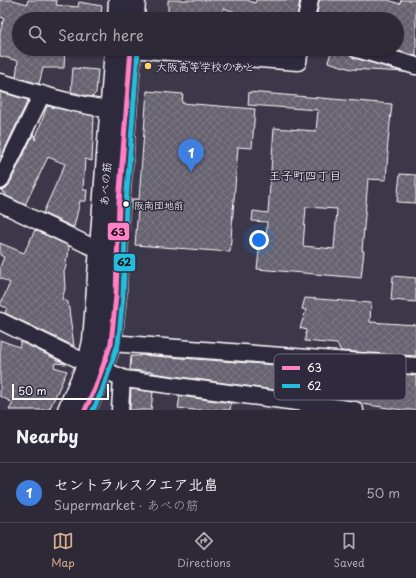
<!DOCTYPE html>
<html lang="en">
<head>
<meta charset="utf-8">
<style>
	:root { --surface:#2d2937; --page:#393542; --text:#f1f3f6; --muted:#a7a6ad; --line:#484552; --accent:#d6ab8b }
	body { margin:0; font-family:"Playpen Sans","Klee One",sans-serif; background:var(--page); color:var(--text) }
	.scale { position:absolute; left:12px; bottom:10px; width:97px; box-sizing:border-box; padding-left:4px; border:2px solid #fff; border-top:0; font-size:11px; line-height:14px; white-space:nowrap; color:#fff; -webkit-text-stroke:3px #2f2a3d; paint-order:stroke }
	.you { position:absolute; left:259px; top:240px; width:14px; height:14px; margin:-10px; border:3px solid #fff; border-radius:50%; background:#1a73e8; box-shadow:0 0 0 6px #1a73e833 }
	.badge { display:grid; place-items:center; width:26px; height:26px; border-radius:50%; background:var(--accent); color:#fff; font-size:13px; font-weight:700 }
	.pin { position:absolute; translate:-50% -33px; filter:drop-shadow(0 1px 2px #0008) }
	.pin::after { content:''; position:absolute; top:21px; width:14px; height:12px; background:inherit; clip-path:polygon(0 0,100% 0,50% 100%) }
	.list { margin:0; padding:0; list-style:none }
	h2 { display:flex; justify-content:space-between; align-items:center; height:52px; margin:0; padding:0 16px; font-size:17px }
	h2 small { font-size:13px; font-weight:400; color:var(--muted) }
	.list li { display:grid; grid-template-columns:26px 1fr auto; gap:12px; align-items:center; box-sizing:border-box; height:60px; padding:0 16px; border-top:1px solid var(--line) }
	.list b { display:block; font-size:15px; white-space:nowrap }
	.list p { margin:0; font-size:13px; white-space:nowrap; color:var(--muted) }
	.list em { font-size:13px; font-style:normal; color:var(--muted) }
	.icon { flex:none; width:22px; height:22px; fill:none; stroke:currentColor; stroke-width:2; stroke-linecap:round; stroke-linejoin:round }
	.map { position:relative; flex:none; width:416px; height:410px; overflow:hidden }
	.search { position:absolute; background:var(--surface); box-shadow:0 1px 3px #0004; left:12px; right:12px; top:12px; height:44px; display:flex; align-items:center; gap:10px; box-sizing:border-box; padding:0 14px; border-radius:22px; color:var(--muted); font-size:15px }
	.sheet { height:112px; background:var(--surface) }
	nav { display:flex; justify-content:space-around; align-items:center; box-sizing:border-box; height:56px; border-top:1px solid var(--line); background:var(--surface); font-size:11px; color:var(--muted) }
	nav a { display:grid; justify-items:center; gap:2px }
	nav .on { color:var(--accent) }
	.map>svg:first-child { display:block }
	.building { fill:url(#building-cross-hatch); stroke:#fff; fill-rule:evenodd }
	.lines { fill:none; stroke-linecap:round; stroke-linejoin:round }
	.minor-casing { stroke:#fff; stroke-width:19 }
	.major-casing { stroke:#fff; stroke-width:23 }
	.minor { stroke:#2f2a3d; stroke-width:16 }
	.major { stroke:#2f2a3d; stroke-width:20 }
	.bus-1-casing { stroke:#2f2a3d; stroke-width:8 }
	.bus-2-casing { stroke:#2f2a3d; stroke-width:8 }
	.bus-1 { stroke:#ff80c5; stroke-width:5 }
	.bus-2 { stroke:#26bcdd; stroke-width:5 }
	.poi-dot { fill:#ffd166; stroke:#2f2a3d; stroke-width:1.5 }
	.bus-dot { fill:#fff; stroke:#2f2a3d; stroke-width:1.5 }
	.labels { text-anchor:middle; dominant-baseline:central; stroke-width:3; stroke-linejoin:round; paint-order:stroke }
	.bus-label { font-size:10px; fill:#fff; stroke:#2f2a3d; text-anchor:start }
	.poi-label { font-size:11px; fill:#fff; stroke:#2f2a3d; text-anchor:start }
	.street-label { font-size:11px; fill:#fff; stroke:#2f2a3d }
	.neighbourhood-label { font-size:12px; fill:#fff; stroke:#2f2a3d }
	.key { fill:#2f2a3d; stroke:#6d6a77; stroke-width:1 }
	.key-label { font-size:11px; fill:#fff }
	.line-badge { stroke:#2f2a3d; stroke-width:1.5 }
	.pale-badge-label { font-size:11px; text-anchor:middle; font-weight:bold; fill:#111 }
</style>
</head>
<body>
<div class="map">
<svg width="416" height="410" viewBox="0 0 416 410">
	<defs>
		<pattern id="building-cross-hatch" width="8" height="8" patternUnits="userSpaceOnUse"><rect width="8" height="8" fill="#666270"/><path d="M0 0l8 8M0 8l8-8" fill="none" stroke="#7d7a85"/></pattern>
	</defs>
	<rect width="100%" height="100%" fill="#3c3749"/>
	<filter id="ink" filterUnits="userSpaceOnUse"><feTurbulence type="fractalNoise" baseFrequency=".025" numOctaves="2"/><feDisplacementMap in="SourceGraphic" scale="8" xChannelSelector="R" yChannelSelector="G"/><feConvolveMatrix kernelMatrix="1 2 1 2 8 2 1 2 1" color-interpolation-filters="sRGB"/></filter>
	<g filter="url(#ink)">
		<!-- building -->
		<path class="building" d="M0,0h13l14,4 1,-4h21l8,1 -1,4 22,2 1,-5 23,4 -2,13h-18l-17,-3v3h-46v30h46l-1,19h-21l-4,16 -23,-7 2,-16 -18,-5v-24l4,-14 -4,-1z
			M168,0h79l8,3 1,-3h44l-3,19h-41l-33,-11v11h-55z
			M319,0h69l12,4 1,-4h15v56l-25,-7h6v-30h-81z
			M332,49h9l7,2 2,4 4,3 50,14 -53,-3 -23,-7z
			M73,68l25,2 -2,23 -4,4 -21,-5z
			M147,91l36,3 -1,9 73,6 -3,39 -14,-1 -8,105 -95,-7 3,-36h-6v-10h7z
			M0,92l28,8 -27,57h-1z
			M249,92l143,12 -5,48h1l-2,28 -18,-1 -6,72h2l-3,27 -104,-9 3,-27 6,1 1,-21 -15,-1 1,-10 15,2 6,-85 42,3 2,-21 -70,-5zM306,207l31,2 -3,40 -31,-3z
			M47,106l47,10 -2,45 -7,-2 -2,31h4l-1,11h-6l-6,26 -3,-1 -28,-13 22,-49 -17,-7 -23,48 -20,-10 1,-2 -4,-1 7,-7 25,-52 1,7z
			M400,174l16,1v28l-19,-1z
			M35,230l34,16 -1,11 -3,4h2l-2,9h-1l1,19 -3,10 6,3 6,44 -69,-33 2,-5 -7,-3 10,-22 -10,-5v-11l4,-10 -4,-2v-12l24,10z
			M393,276l23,2v24l-25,-2z
			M305,298l66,5 -1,19 46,3v31l-75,-5 -4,-7 -32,-3 1,-11 -6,-2 6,-18 -4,-1z
			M0,340l19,7 2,-5 45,22 -11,-1 -1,4 13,4 -18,39h-40l4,-7 -13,-7z
			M140,355l136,10 -1,25 -123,-17 2,-1 -24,-2 1,-14h9z
			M287,366l129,9v35h-14l-40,-6 -6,-3 -20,-3v-3l-28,-3 1,-4 -29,-3z
			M131,389l22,3 -2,18h-21z
			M180,396l51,7 -1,7h-36l-16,-2z"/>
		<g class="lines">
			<!-- minor casing -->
			<g class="minor-casing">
				<path id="minor" d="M306,19l4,-19
					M131,49l167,13 2,-13
					M357,49l59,17
					M0,82c38,11 82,26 121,28
					M0,181l42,-87
					M0,203l88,42 12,4
					M0,321l76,37 49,21 230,31
					M111,343l305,23
					M120,410l2,-32"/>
			</g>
			<!-- major casing -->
			<g class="major-casing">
				<path id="major" d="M118,19l1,-19
					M134,19l1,-19
					M68,410l20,-47 5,-22 22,-292
					M85,410l10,-21 16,-46 5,-47 3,-93 12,-154"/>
			</g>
			<!-- minor -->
			<use href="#minor" class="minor"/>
			<!-- major -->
			<use href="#major" class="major"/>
			<!-- bus-1 casing -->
			<g class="bus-1-casing">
				<path id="bus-1" d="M85,410l10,-21 16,-46 5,-47 3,-93 12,-154"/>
			</g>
			<!-- bus-2 casing -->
			<g class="bus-2-casing">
				<path id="bus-2" d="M93,410l9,-19 16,-47 5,-48 3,-93 12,-153"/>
			</g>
			<!-- bus-1 -->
			<use href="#bus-1" class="bus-1"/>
			<!-- bus-2 -->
			<use href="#bus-2" class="bus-2"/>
		</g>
	</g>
	<!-- markers -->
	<circle class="poi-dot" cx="148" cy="66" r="4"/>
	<circle class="bus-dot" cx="126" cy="204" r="3.5"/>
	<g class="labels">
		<!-- bus labels -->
		<g class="bus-label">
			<text x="134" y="204">阪南団地前</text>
		</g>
		<!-- poi labels -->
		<g class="poi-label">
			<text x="156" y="66">大阪高等学校のあと</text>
		</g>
		<!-- street labels -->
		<g class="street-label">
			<text transform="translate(105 184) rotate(-86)">あべの筋</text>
		</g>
		<!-- neighbourhood labels -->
		<g class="neighbourhood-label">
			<text x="305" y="175">王子町四丁目</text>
		</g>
	</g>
	<!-- legend -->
	<rect x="274" y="354" width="132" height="46" rx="6" class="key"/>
	<rect x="282" y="366" width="18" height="4" fill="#ff80c5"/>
	<rect x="282" y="384" width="18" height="4" fill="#26bcdd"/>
	<g class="key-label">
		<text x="307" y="372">63</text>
		<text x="307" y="390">62</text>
	</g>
	<g class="line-badge">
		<rect x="107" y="222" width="23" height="19" rx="4" fill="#ff80c5"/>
		<rect x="113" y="253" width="23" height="19" rx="4" fill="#26bcdd"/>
	</g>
	<g class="pale-badge-label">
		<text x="118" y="236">63</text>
		<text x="124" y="266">62</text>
	</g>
</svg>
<div class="scale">50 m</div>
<div class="you"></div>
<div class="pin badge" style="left:191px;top:172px;background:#3f7fe0">1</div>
<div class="search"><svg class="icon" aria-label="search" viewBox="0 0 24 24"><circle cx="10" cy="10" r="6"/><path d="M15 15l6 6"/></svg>Search here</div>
</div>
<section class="sheet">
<h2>Nearby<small></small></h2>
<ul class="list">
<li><span class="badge" style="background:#3f7fe0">1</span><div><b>セントラルスクエア北畠</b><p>Supermarket · あべの筋</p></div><em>50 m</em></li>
</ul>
</section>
<nav>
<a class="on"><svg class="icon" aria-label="map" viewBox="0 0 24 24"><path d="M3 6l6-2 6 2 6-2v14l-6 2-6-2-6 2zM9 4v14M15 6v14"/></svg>Map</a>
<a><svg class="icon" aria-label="directions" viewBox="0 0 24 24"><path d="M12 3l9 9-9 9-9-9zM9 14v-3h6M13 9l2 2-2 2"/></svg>Directions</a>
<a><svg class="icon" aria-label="saved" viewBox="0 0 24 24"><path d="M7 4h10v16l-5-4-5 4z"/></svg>Saved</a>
</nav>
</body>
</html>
